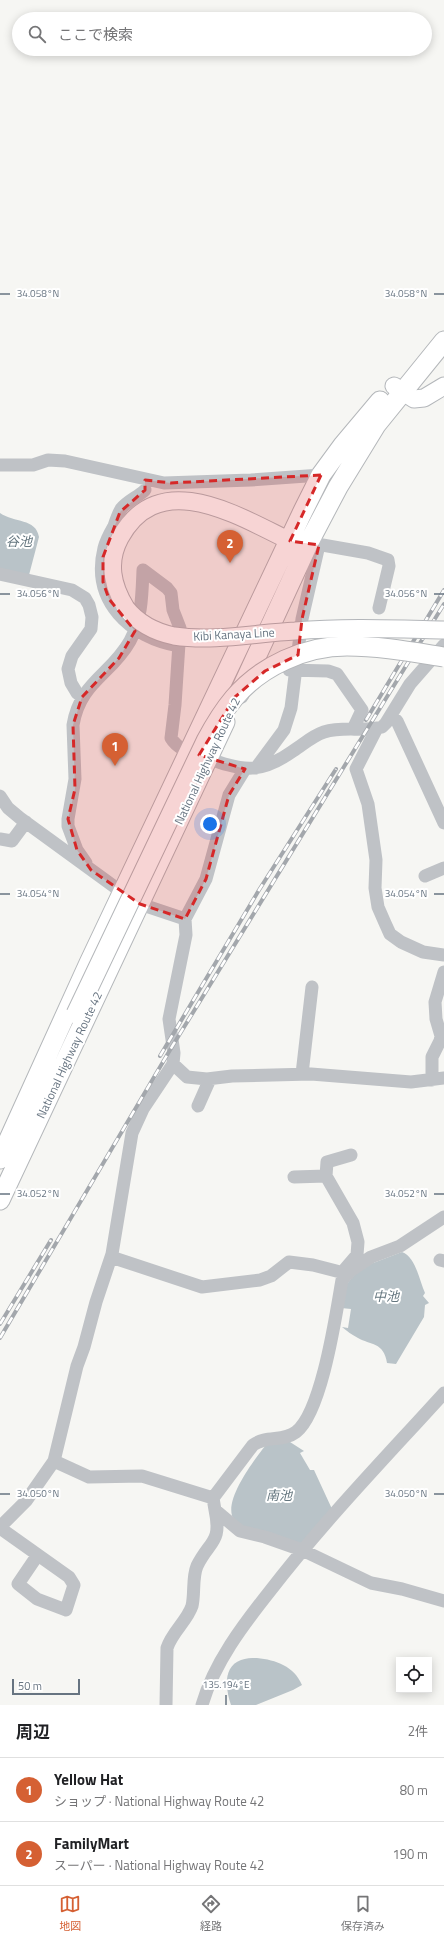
<!DOCTYPE html>
<html lang="ja">
<head>
<meta charset="utf-8">
<style>
	:root { --surface:#fff; --page:#f6f6f6; --text:#202124; --muted:#757577; --line:#e0e0e0; --accent:#d56033 }
	body { margin:0; font-family:"Titillium Web","Noto Sans JP",sans-serif; background:var(--page); color:var(--text) }
	.controls { position:absolute; right:12px; bottom:12px; display:grid; overflow:hidden; border-radius:0px; box-shadow:0 2px 10px #0003 }
	.controls button { width:36px; height:36px; display:grid; place-items:center; padding:0; border:0; border-bottom:1px solid var(--line); background:var(--surface); color:var(--text); font:20px sans-serif }
	.scale { position:absolute; left:12px; bottom:10px; width:68px; box-sizing:border-box; padding-left:4px; border:2px solid #677481; border-top:0; font-size:11px; line-height:14px; white-space:nowrap; color:#677481; -webkit-text-stroke:3px #fff; paint-order:stroke }
	.you { position:absolute; left:210px; top:824px; width:14px; height:14px; margin:-10px; border:3px solid #fff; border-radius:50%; background:#1a73e8; box-shadow:0 0 0 6px #1a73e833 }
	.badge { display:grid; place-items:center; width:26px; height:26px; border-radius:50%; background:var(--accent); color:#fff; font-size:13px; font-weight:700 }
	.pin { position:absolute; translate:-50% -33px; filter:drop-shadow(0 1px 2px #0008) }
	.pin::after { content:''; position:absolute; top:21px; width:14px; height:12px; background:inherit; clip-path:polygon(0 0,100% 0,50% 100%) }
	.list { margin:0; padding:0; list-style:none }
	h2 { display:flex; justify-content:space-between; align-items:center; height:52px; margin:0; padding:0 16px; font-size:17px }
	h2 small { font-size:13px; font-weight:400; color:var(--muted) }
	.list li { display:grid; grid-template-columns:26px 1fr auto; gap:12px; align-items:center; box-sizing:border-box; height:64px; padding:0 16px; border-top:1px solid var(--line) }
	.list b { display:block; font-size:15px; white-space:nowrap }
	.list p { margin:0; font-size:13px; white-space:nowrap; color:var(--muted) }
	.list em { font-size:13px; font-style:normal; color:var(--muted) }
	.icon { flex:none; width:22px; height:22px; fill:none; stroke:currentColor; stroke-width:2; stroke-linecap:round; stroke-linejoin:round }
	.map { position:relative; flex:none; width:444px; height:1705px; overflow:hidden }
	.search { position:absolute; background:var(--surface); box-shadow:0 2px 10px #0003; left:12px; right:12px; top:12px; height:44px; display:flex; align-items:center; gap:10px; box-sizing:border-box; padding:0 14px; border-radius:22px; color:var(--muted); font-size:15px }
	.sheet { height:180px; background:var(--surface) }
	nav { display:flex; justify-content:space-around; align-items:center; box-sizing:border-box; height:56px; border-top:1px solid var(--line); background:var(--surface); font-size:11px; color:var(--muted) }
	nav a { display:grid; justify-items:center; gap:2px }
	nav .on { color:var(--accent) }
	.map>svg:first-child { display:block }
	.water { fill:#b9c3c8 }
	.lines { fill:none; stroke-linecap:round; stroke-linejoin:round }
	.major-casing { stroke:#b3b6ba; stroke-width:19 }
	.highway-casing { stroke:#b4b7ba; stroke-width:21 }
	.minor { stroke:#bfc2c6; stroke-width:13 }
	.major { stroke:#fff; stroke-width:17 }
	.highway { stroke:#fff; stroke-width:19 }
	.rail-casing { stroke:#a3a7ac; stroke-width:4 }
	.rail { stroke:#fff; stroke-width:2.5; stroke-dasharray:8; stroke-linecap:butt }
	.major-bridge-casing { stroke:#b3b6ba; stroke-width:19; stroke-linecap:butt }
	.highway-bridge-casing { stroke:#b4b7ba; stroke-width:21; stroke-linecap:butt }
	.major-bridge { stroke:#fff; stroke-width:17 }
	.highway-bridge { stroke:#fff; stroke-width:19 }
	.marked { fill:#d62828; fill-opacity:0.2; stroke:#d62828; stroke-width:3; stroke-dasharray:8 5; stroke-linejoin:round }
	.ticks { fill:none; stroke:#677481; stroke-width:1.5 }
	.labels { text-anchor:middle; dominant-baseline:central; stroke-width:4; stroke-linejoin:round; paint-order:stroke }
	.street-label { font-size:12px; fill:#677481; stroke:#fff }
	.water-label { font-size:13px; font-style:italic; fill:#63757e; stroke:#fff }
	.ticks-label { font-size:10px; text-anchor:middle; fill:#677481; stroke:#fff; stroke-width:4; stroke-linejoin:round; paint-order:stroke }
</style>
</head>
<body>
<div class="map">
<svg width="444" height="1705" viewBox="0 0 444 1705">
	<rect width="100%" height="100%" fill="#f6f6f3"/>
	<!-- water -->
	<path class="water" d="M0,513c14,10 36,5 39,24l-10,38 -29,-5z
		M402,1252c14,5 17,28 23,41l-2,3 6,7 -4,2 -1,12 -3,5 -25,42 -9,-1c-3,-21 -17,-18 -29,-25 -6,-3 -11,-7 -16,-11l6,1 3,-19 -10,-1 5,-23 14,-17z
		M269,1441l21,1 14,9 -4,2 10,17h4l18,39 -32,36c-16,-5 -57,-12 -66,-25 -13,-19 24,-65 35,-79z
		M257,1658c19,2 37,8 45,27l-9,5 -37,15h-25c-5,-15 -9,-38 10,-45 5,-2 11,-2 16,-2z"/>
	<g class="lines">
		<!-- major casing -->
		<g class="major-casing">
			<path id="major" d="M394,386l20,13 10,-1 20,-12
				M126,608c-14,-23 -19,-46 -6,-70 39,-72 118,-22 170,3l13,1"/>
		</g>
		<!-- highway casing -->
		<g class="highway-casing">
			<path id="highway" d="M239,694l70,-152 29,-55 38,-62 68,-84
				M0,1159l89,-196 214,-452 18,-36 22,-30 37,-44
				M0,1200l225,-478"/>
		</g>
		<!-- minor -->
		<path class="minor" d="M0,465h33l15,-5 17,1 99,22 87,-3 70,-5
			M145,490c-7,7 -18,11 -24,19 -3,5 -5,11 -7,17 -4,7 -8,14 -10,22 -13,53 26,90 75,98
			M311,543l57,10 20,7 1,6 -10,42
			M143,570l24,18 4,5 2,17 7,18 -5,77 -4,33c7,12 21,15 33,19 37,13 54,19 89,-6 11,-7 19,-15 31,-19 19,-6 39,0 58,-5l4,-4 24,-39 34,-39
			M0,574l72,16 13,8 4,7 3,12 -1,12 -19,27 -4,13 3,14 6,10 5,4
			M289,670l39,1 9,3 25,36 -9,19
			M391,715l6,6 47,102
			M377,728l-21,41 12,35 8,56 -1,28 3,19 7,16 5,11 11,8 22,10 21,3
			M256,768l28,-38 7,-22 11,-89 17,-74
			M0,796l8,12 12,10 103,75 17,11 45,15 21,-40 23,-84 16,-26
			M0,839l12,2 14,-19
			M86,863l-9,-13 -9,-24v-7l7,-40 -2,-54c7,-43 38,-50 57,-84 12,-22 12,-47 13,-71
			M425,876l19,-8
			M173,1064l14,13 20,2 25,-3 79,-2 100,8 33,-4
			M302,1074l10,-87
			M432,1080v-23l8,-16 1,-5 -5,-17 -1,-17 9,-30
			M198,1106l12,-27
			M294,1177l32,-1
			M444,1217l-44,29 -29,11 -21,14 -8,9c-6,34 -20,132 -46,152 -13,10 -29,3 -43,13l-40,53 2,12 25,21 25,6 37,13 69,33 31,6 42,12
			M111,1257l91,30 58,-7 11,-4 18,-14 24,3 35,9
			M440,1260l4,1
			M345,1269l12,-14 1,-13 -5,-19 -27,-47 1,-14 24,-7
			M54,1461l35,16 53,-1 71,22
			M0,1527l26,-26 28,-40 23,-95 7,-19 12,-45 16,-48 20,-121 11,-24 30,-45 1,-11 -5,-34 17,-84 -1,-16
			M0,1528l69,49 5,8 -8,25 -29,-11 -19,-15 19,-28
			M166,1705l1,-57c5,-16 20,-27 25,-42 3,-13 0,-28 5,-40 13,-26 25,-23 18,-56
			M202,1705c12,-42 41,-80 68,-114 54,-70 115,-133 174,-198"/>
		<!-- major -->
		<use href="#major" class="major"/>
		<!-- highway -->
		<use href="#highway" class="highway"/>
		<!-- rail casing -->
		<g class="rail-casing">
			<path id="rail" d="M366,720l78,-130
				M160,1056l99,-166 77,-121
				M0,1324l51,-84
				M0,1338l173,-293 271,-441"/>
		</g>
		<!-- rail -->
		<use href="#rail" class="rail"/>
		<!-- major-bridge casing -->
		<g class="major-bridge-casing">
			<path id="major-bridge" d="M126,608c12,15 29,24 48,28 40,6 82,-3 121,-5 50,-4 100,-2 149,-1"/>
		</g>
		<!-- highway-bridge casing -->
		<g class="highway-bridge-casing">
			<path id="highway-bridge" d="M76,1014l130,-273c8,-15 17,-30 28,-43 27,-32 71,-52 113,-52 33,0 65,6 97,11"/>
		</g>
		<!-- major-bridge -->
		<use href="#major-bridge" class="major-bridge"/>
		<!-- highway-bridge -->
		<use href="#highway-bridge" class="highway-bridge"/>
	</g>
	<!-- marked area -->
	<path class="marked" d="M321,475l-31,66 29,4 -17,74 -4,36 -33,16 -30,26 -36,58 46,14 -16,26 -23,84 -21,40 -45,-15 -49,-34 -14,-20 -9,-31 7,-30 -2,-64 9,-28 37,-39 16,-27 -26,-32 -6,-17v-25l17,-45 25,-22v-10l26,3z"/>
	<!-- ticks -->
	<path class="ticks" d="M0,294h10M434,294h10M0,594h10M434,594h10M0,894h10M434,894h10M0,1194h10M434,1194h10M0,1494h10M434,1494h10M226,1695v10"/>
	<g class="labels">
		<!-- street labels -->
		<g class="street-label">
			<text transform="translate(234 634) rotate(-3)">Kibi Kanaya Line</text>
			<text transform="translate(207 761) rotate(-65)">National Highway Route 42</text>
			<text transform="translate(69 1055) rotate(-65)">National Highway Route 42</text>
		</g>
		<!-- water labels -->
		<g class="water-label">
			<text x="19" y="541">谷池</text>
			<text x="386" y="1296">中池</text>
			<text x="279" y="1495">南池</text>
		</g>
	</g>
	<g class="ticks-label">
		<text x="38" y="297">34.058°N</text>
		<text x="406" y="297">34.058°N</text>
		<text x="38" y="597">34.056°N</text>
		<text x="406" y="597">34.056°N</text>
		<text x="38" y="897">34.054°N</text>
		<text x="406" y="897">34.054°N</text>
		<text x="38" y="1197">34.052°N</text>
		<text x="406" y="1197">34.052°N</text>
		<text x="38" y="1497">34.050°N</text>
		<text x="406" y="1497">34.050°N</text>
		<text x="226" y="1688">135.194°E</text>
	</g>
</svg>
<div class="controls">
<button><svg class="icon" aria-label="locate" viewBox="0 0 24 24"><circle cx="12" cy="12" r="6"/><path d="M12 2v4M12 18v4M2 12h4M18 12h4"/></svg></button>
</div>
<div class="scale">50 m</div>
<div class="you"></div>
<div class="pin badge" style="left:115px;top:766px">1</div>
<div class="pin badge" style="left:230px;top:563px">2</div>
<div class="search"><svg class="icon" aria-label="search" viewBox="0 0 24 24"><circle cx="10" cy="10" r="6"/><path d="M15 15l6 6"/></svg>ここで検索</div>
</div>
<section class="sheet">
<h2>周辺<small>2件</small></h2>
<ul class="list">
<li><span class="badge">1</span><div><b>Yellow Hat</b><p>ショップ · National Highway Route 42</p></div><em>80 m</em></li>
<li><span class="badge">2</span><div><b>FamilyMart</b><p>スーパー · National Highway Route 42</p></div><em>190 m</em></li>
</ul>
</section>
<nav>
<a class="on"><svg class="icon" aria-label="map" viewBox="0 0 24 24"><path d="M3 6l6-2 6 2 6-2v14l-6 2-6-2-6 2zM9 4v14M15 6v14"/></svg>地図</a>
<a><svg class="icon" aria-label="directions" viewBox="0 0 24 24"><path d="M12 3l9 9-9 9-9-9zM9 14v-3h6M13 9l2 2-2 2"/></svg>経路</a>
<a><svg class="icon" aria-label="saved" viewBox="0 0 24 24"><path d="M7 4h10v16l-5-4-5 4z"/></svg>保存済み</a>
</nav>
</body>
</html>
